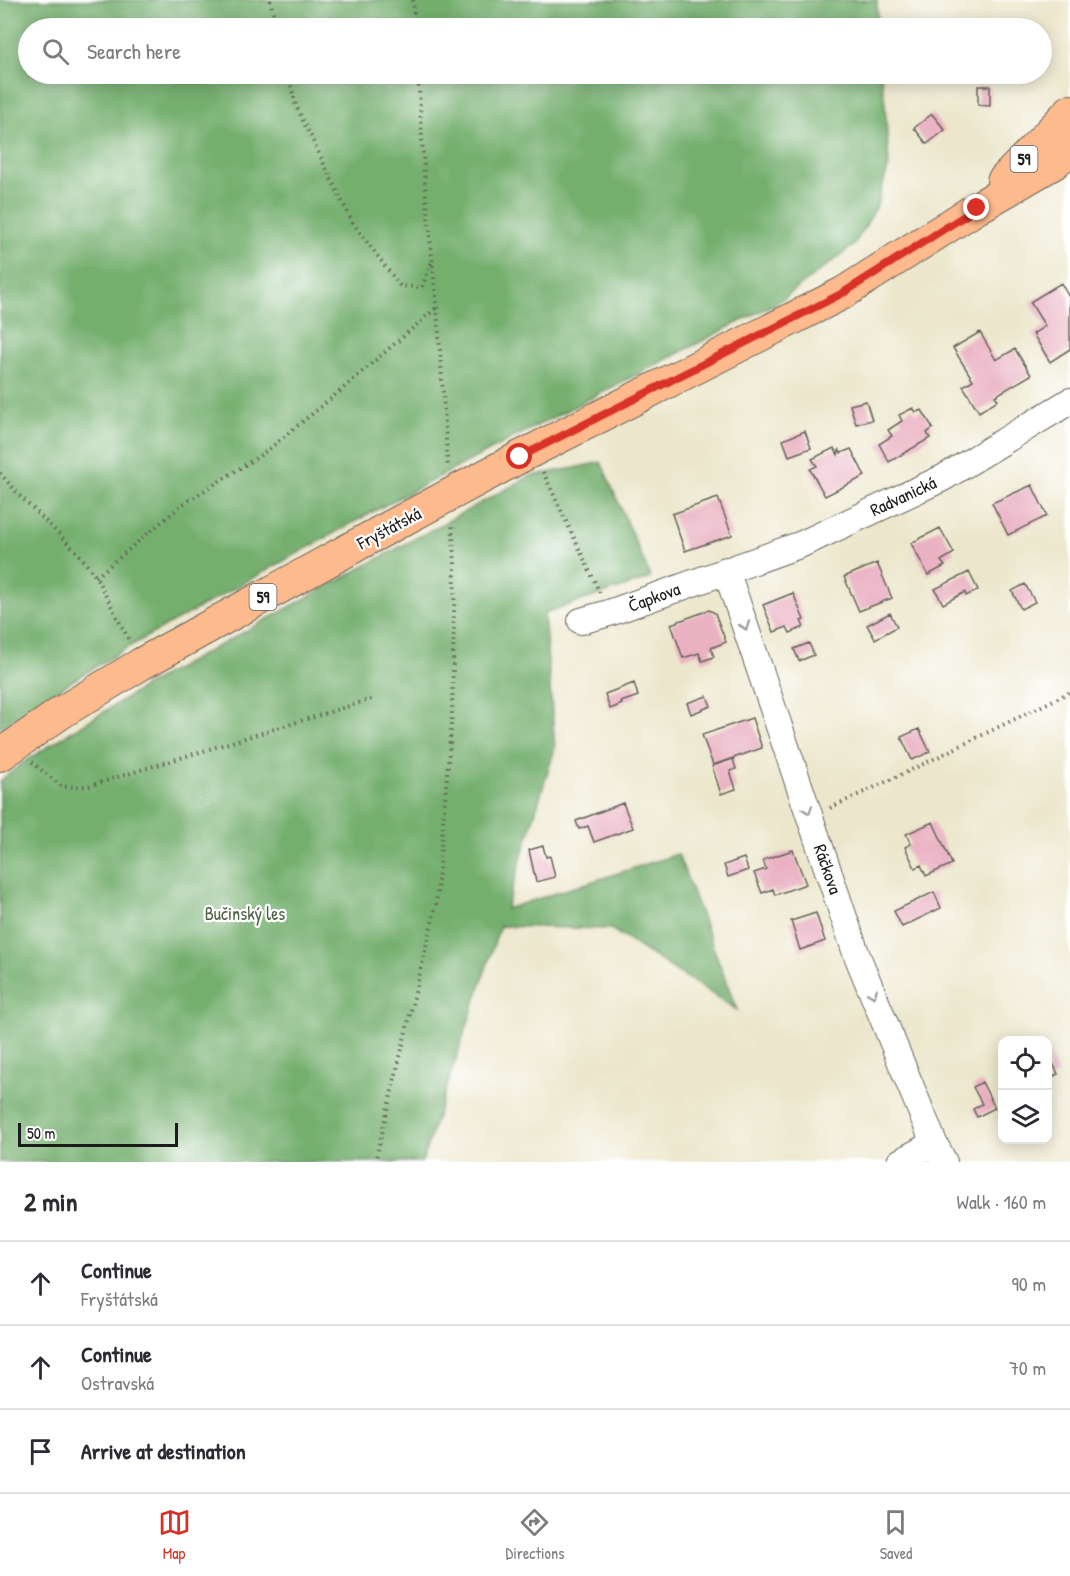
<!DOCTYPE html>
<html lang="en">
<head>
<meta charset="utf-8">
<style>
	:root { --surface:#fff; --page:#f7f7f7; --text:#2b2b33; --muted:#7c7c81; --line:#e1e1e2; --accent:#d93025 }
	body { margin:0; font-family:"Patrick Hand",sans-serif; background:var(--page); color:var(--text) }
	.controls { position:absolute; right:18px; bottom:18px; display:grid; overflow:hidden; border-radius:12px; box-shadow:0 3px 15px #0003 }
	.controls button { width:54px; height:54px; display:grid; place-items:center; padding:0; border:0; border-bottom:2px solid var(--line); background:var(--surface); color:var(--text); font:30px sans-serif }
	.scale { position:absolute; left:18px; bottom:15px; width:160px; box-sizing:border-box; padding-left:6px; border:3px solid #1c1c1c; border-top:0; font-size:16px; line-height:21px; white-space:nowrap; color:#1c1c1c; -webkit-text-stroke:4px #fff; paint-order:stroke }
	.stop { position:absolute; width:18px; height:18px; margin:-14px; border:4px solid #d93025; border-radius:50%; background:#fff }
	.stop.end { background:#d93025; border-color:#fff; box-shadow:0 2px 6px #0008 }
	.list { margin:0; padding:0; list-style:none }
	h2 { display:flex; justify-content:space-between; align-items:center; height:78px; margin:0; padding:0 24px; font-size:26px }
	h2 small { font-size:20px; font-weight:400; color:var(--muted) }
	.list li { display:grid; grid-template-columns:39px 1fr auto; gap:18px; align-items:center; box-sizing:border-box; height:84px; padding:0 24px; border-top:2px solid var(--line) }
	.list b { display:block; font-size:22px; white-space:nowrap }
	.list p { margin:0; font-size:20px; white-space:nowrap; color:var(--muted) }
	.list em { font-size:20px; font-style:normal; color:var(--muted) }
	.icon { flex:none; width:33px; height:33px; fill:none; stroke:currentColor; stroke-width:2; stroke-linecap:round; stroke-linejoin:round }
	.map { position:relative; flex:none; width:1070px; height:1162px; overflow:hidden }
	.search { position:absolute; background:var(--surface); box-shadow:0 3px 15px #0003; left:18px; right:18px; top:18px; height:66px; display:flex; align-items:center; gap:15px; box-sizing:border-box; padding:0 21px; border-radius:33px; color:var(--muted); font-size:22px }
	.sheet { height:330px; background:var(--surface) }
	nav { display:flex; justify-content:space-around; align-items:center; box-sizing:border-box; height:84px; border-top:2px solid var(--line); background:var(--surface); font-size:16px; color:var(--muted) }
	nav a { display:grid; justify-items:center; gap:3px }
	nav .on { color:var(--accent) }
	.map>svg:first-child { display:block }
	.forest { fill:#75af6e; stroke:#486645; stroke-width:1.5 }
	.building { fill:#eab1c3 }
	.lines { fill:none; stroke-linecap:round; stroke-linejoin:round }
	.minor-casing { stroke:#65635a; stroke-width:28 }
	.major-casing { stroke:#65635a; stroke-width:34 }
	.path { stroke:#65635a; stroke-width:4; stroke-dasharray:1.5 4.5; stroke-linecap:butt }
	.minor { stroke:#fff; stroke-width:26 }
	.major { stroke:#fcba8d; stroke-width:32 }
	.major-bridge-casing { stroke:#65635a; stroke-width:34; stroke-linecap:butt }
	.major-bridge { stroke:#fcba8d; stroke-width:32 }
	.oneway { stroke:#999 }
	.route { stroke:#d93025; stroke-width:8 }
	.labels { text-anchor:middle; dominant-baseline:central; stroke-width:4.5; stroke-linejoin:round; paint-order:stroke }
	.shield { fill:#fff; stroke:#606060; stroke-width:1.5 }
	.shield-label { font-size:16px; font-weight:bold; fill:#1c1c1c }
	.street-label { font-size:18px; fill:#1c1c1c; stroke:#fff }
	.park-label { font-size:18px; fill:#4b6244; stroke:#fff }
</style>
</head>
<body>
<div class="map">
<svg width="1070" height="1162" viewBox="0 0 1070 1162">
	<rect width="100%" height="100%" fill="#fff"/>
	<filter id="ink" filterUnits="userSpaceOnUse"><feTurbulence type="fractalNoise" baseFrequency=".0167" numOctaves="2"/><feDisplacementMap in="SourceGraphic" scale="12" xChannelSelector="R" yChannelSelector="G"/><feConvolveMatrix kernelMatrix="1 2 1 2 8 2 1 2 1" color-interpolation-filters="sRGB"/></filter>
	<filter id="wash" filterUnits="userSpaceOnUse"><feTurbulence type="fractalNoise" baseFrequency=".008" numOctaves="4" result="noise"/><feDisplacementMap in="SourceGraphic" scale="24" xChannelSelector="R" yChannelSelector="G"/><feGaussianBlur stdDeviation="1.35" result="paint"/><feColorMatrix in="noise" values="0 0 0 0 0 0 0 0 0 0 0 0 0 0 0 0 0 1.4 0 .05"/><feComposite in="paint" operator="in"/></filter>
	<g filter="url(#wash)">
		<rect width="100%" height="100%" fill="#ece7cc"/>
		<!-- forest -->
		<path class="forest" d="M0,0h877l1,28h-850v46h853l4,30 4,61 -13,43 -22,37 -74,56 -269,138 -137,72 -244,135 -79,48 -51,34z
			M601,462l50,116 -107,35 11,135 -49,161 172,-55 59,156 -126,-81 -111,-3 -78,236h-422v-381l24,-19 50,-32 78,-48 378,-206 44,-8z"/>
		<g id="blocks">
			<!-- building -->
			<path class="building" d="M978,86h12v20l-12,-1z
				M932,114l13,16 -18,14 -13,-16z
				M1061,283l9,16v50l-20,13 -17,-28 12,-8 -15,-24z
				M980,332l16,28 19,-11 16,26 -36,21 3,4 -19,12 -16,-26 10,-6 -20,-32z
				M866,401l6,19 -16,4 -6,-19z
				M913,408l3,4 6,-2 11,18 -6,5 3,5 -41,24 -10,-18 13,-8 -4,-6 14,-9 -3,-6z
				M805,431l6,17 -22,8 -6,-16z
				M834,448l4,7 1,-5 2,3 10,-4 14,27 -40,20 -15,-27 7,-3 -5,-7z
				M1032,485l15,31 -39,19 -16,-32z
				M718,498l14,37 -47,16 -13,-37z
				M940,528l14,25 -13,8 4,5 -17,9 -17,-32z
				M877,563l15,35 -33,13 -15,-34z
				M969,572l9,18 -12,6 -1,-4 -22,12 -8,-15z
				M1025,584l10,18 -14,7 -9,-18z
				M793,593l11,27 -3,1 3,6 -14,6 -3,-6 -13,5 -11,-27z
				M709,610l6,3 11,29 -15,6 3,9 -12,4 -3,-8 -16,5 -12,-34z
				M890,613l7,14 -22,12 -8,-14z
				M809,643l5,12 -15,6 -5,-12z
				M634,683l4,13 -17,6 1,2 -12,5 -5,-15z
				M707,696l4,10 -20,8 -4,-11z
				M752,718l10,30 -49,17 -11,-30z
				M919,729l11,23 -18,8 -11,-23z
				M733,759l3,10 -6,2 6,18 -15,5 -9,-28z
				M623,803l10,25 -39,14 -6,-16 -9,3 -3,-8z
				M933,822l19,42 -26,12 -5,-11 -6,3 -10,-21 6,-3 -5,-10z
				M543,846l3,11 4,-1 5,21 -19,5 -7,-32z
				M793,850l13,34 -31,11 -2,-6 -11,4 -8,-20 12,-4 -3,-9z
				M744,858l4,12 -20,7 -4,-12z
				M934,892l7,16 -39,19 -8,-16z
				M816,913l9,28 -25,9 -9,-29z
				M1048,1053l10,21 -10,5z
				M982,1082l13,26 -18,9 -4,-8 9,-5 -9,-17z"/>
		</g>
	</g>
	<g filter="url(#ink)">
		<use href="#blocks" fill-opacity="0" stroke="#65635a" stroke-width="1.5"/>
		<g class="lines">
			<!-- minor casing -->
			<g class="minor-casing">
				<path id="minor" d="M726,570l130,383 78,190 10,19
					M581,621l28,-8 193,-69 141,-66 127,-77
					M900,1162l34,-19"/>
			</g>
			<!-- major casing -->
			<g class="major-casing">
				<path id="major" d="M1003,181l67,-70
					M520,457l323,-164 134,-85 77,-45 16,-14
					M0,755l62,-43 79,-48 243,-134"/>
			</g>
			<!-- path -->
			<path class="path" d="M270,0l7,28
				M413,0l2,28
				M288,74l8,32 56,116 48,64 22,1 10,-26
				M418,74l7,112 12,121 11,160
				M543,472l57,121
				M0,473l20,23 58,57 18,24 34,65
				M96,577l87,-73 81,-51 75,-61 97,-84
				M32,762l30,25 27,-1 283,-87
				M830,808l75,-35 165,-81
				M375,1162l61,-257 16,-189 3,-152 -3,-41"/>
			<!-- minor -->
			<use href="#minor" class="minor"/>
			<!-- major -->
			<use href="#major" class="major"/>
			<!-- major-bridge casing -->
			<g class="major-bridge-casing">
				<path id="major-bridge" d="M384,530l136,-73"/>
			</g>
			<!-- major-bridge -->
			<use href="#major-bridge" class="major-bridge"/>
		</g>
		<!-- one-way arrows -->
		<defs><path id="oneway-chevron" d="M-2-3.5L2.5 0L-2 3.5" fill="none" stroke-width="1.6" stroke-linecap="round" stroke-linejoin="round" transform="scale(1.5)"/></defs>
		<g class="oneway">
			<use href="#oneway-chevron" transform="translate(745 626) rotate(71)"/>
			<use href="#oneway-chevron" transform="translate(808 810) rotate(72)"/>
			<use href="#oneway-chevron" transform="translate(873 994) rotate(68)"/>
		</g>
	</g>
	<g class="lines" filter="url(#ink)">
		<!-- route -->
		<path class="route" d="M520,457l323,-164 134,-85"/>
	</g>
	<g class="labels">
		<!-- shield labels -->
		<g class="shield">
			<rect x="1010.5" y="146" width="27" height="26" rx="4.5"/>
			<rect x="249.5" y="584" width="27" height="26" rx="4.5"/>
		</g>
		<g class="shield-label">
			<text x="1024" y="159">59</text>
			<text x="263" y="597">59</text>
		</g>
		<!-- street labels -->
		<g class="street-label">
			<text transform="translate(903 496) rotate(-25)">Radvanická</text>
			<text transform="translate(389 528) rotate(-28)">Fryštátská</text>
			<text transform="translate(654 597) rotate(-20)">Čapkova</text>
			<text transform="translate(828 869) rotate(71)">Ráčkova</text>
		</g>
		<!-- park labels -->
		<g class="park-label">
			<text x="245" y="913">Bučinský les</text>
		</g>
	</g>
</svg>
<div class="controls">
<button><svg class="icon" aria-label="locate" viewBox="0 0 24 24"><circle cx="12" cy="12" r="6"/><path d="M12 2v4M12 18v4M2 12h4M18 12h4"/></svg></button>
<button><svg class="icon" aria-label="layers" viewBox="0 0 24 24"><path d="M12 4l9 5-9 5-9-5zM3 14l9 5 9-5"/></svg></button>
</div>
<div class="scale">50 m</div>
<div class="stop" style="left:520px;top:457px"></div>
<div class="stop end" style="left:977px;top:208px"></div>
<div class="search"><svg class="icon" aria-label="search" viewBox="0 0 24 24"><circle cx="10" cy="10" r="6"/><path d="M15 15l6 6"/></svg>Search here</div>
</div>
<section class="sheet">
<h2>2 min<small>Walk · 160 m</small></h2>
<ul class="list">
<li><svg class="icon" aria-label="ahead" viewBox="0 0 24 24"><path d="M12 20V5M6 11l6-6 6 6"/></svg><div><b>Continue</b><p>Fryštátská</p></div><em>90 m</em></li>
<li><svg class="icon" aria-label="ahead" viewBox="0 0 24 24"><path d="M12 20V5M6 11l6-6 6 6"/></svg><div><b>Continue</b><p>Ostravská</p></div><em>70 m</em></li>
<li><svg class="icon" aria-label="arrive" viewBox="0 0 24 24"><path d="M6 21V4h12l-3 4 3 4H6"/></svg><div><b>Arrive at destination</b></div></li>
</ul>
</section>
<nav>
<a class="on"><svg class="icon" aria-label="map" viewBox="0 0 24 24"><path d="M3 6l6-2 6 2 6-2v14l-6 2-6-2-6 2zM9 4v14M15 6v14"/></svg>Map</a>
<a><svg class="icon" aria-label="directions" viewBox="0 0 24 24"><path d="M12 3l9 9-9 9-9-9zM9 14v-3h6M13 9l2 2-2 2"/></svg>Directions</a>
<a><svg class="icon" aria-label="saved" viewBox="0 0 24 24"><path d="M7 4h10v16l-5-4-5 4z"/></svg>Saved</a>
</nav>
</body>
</html>
